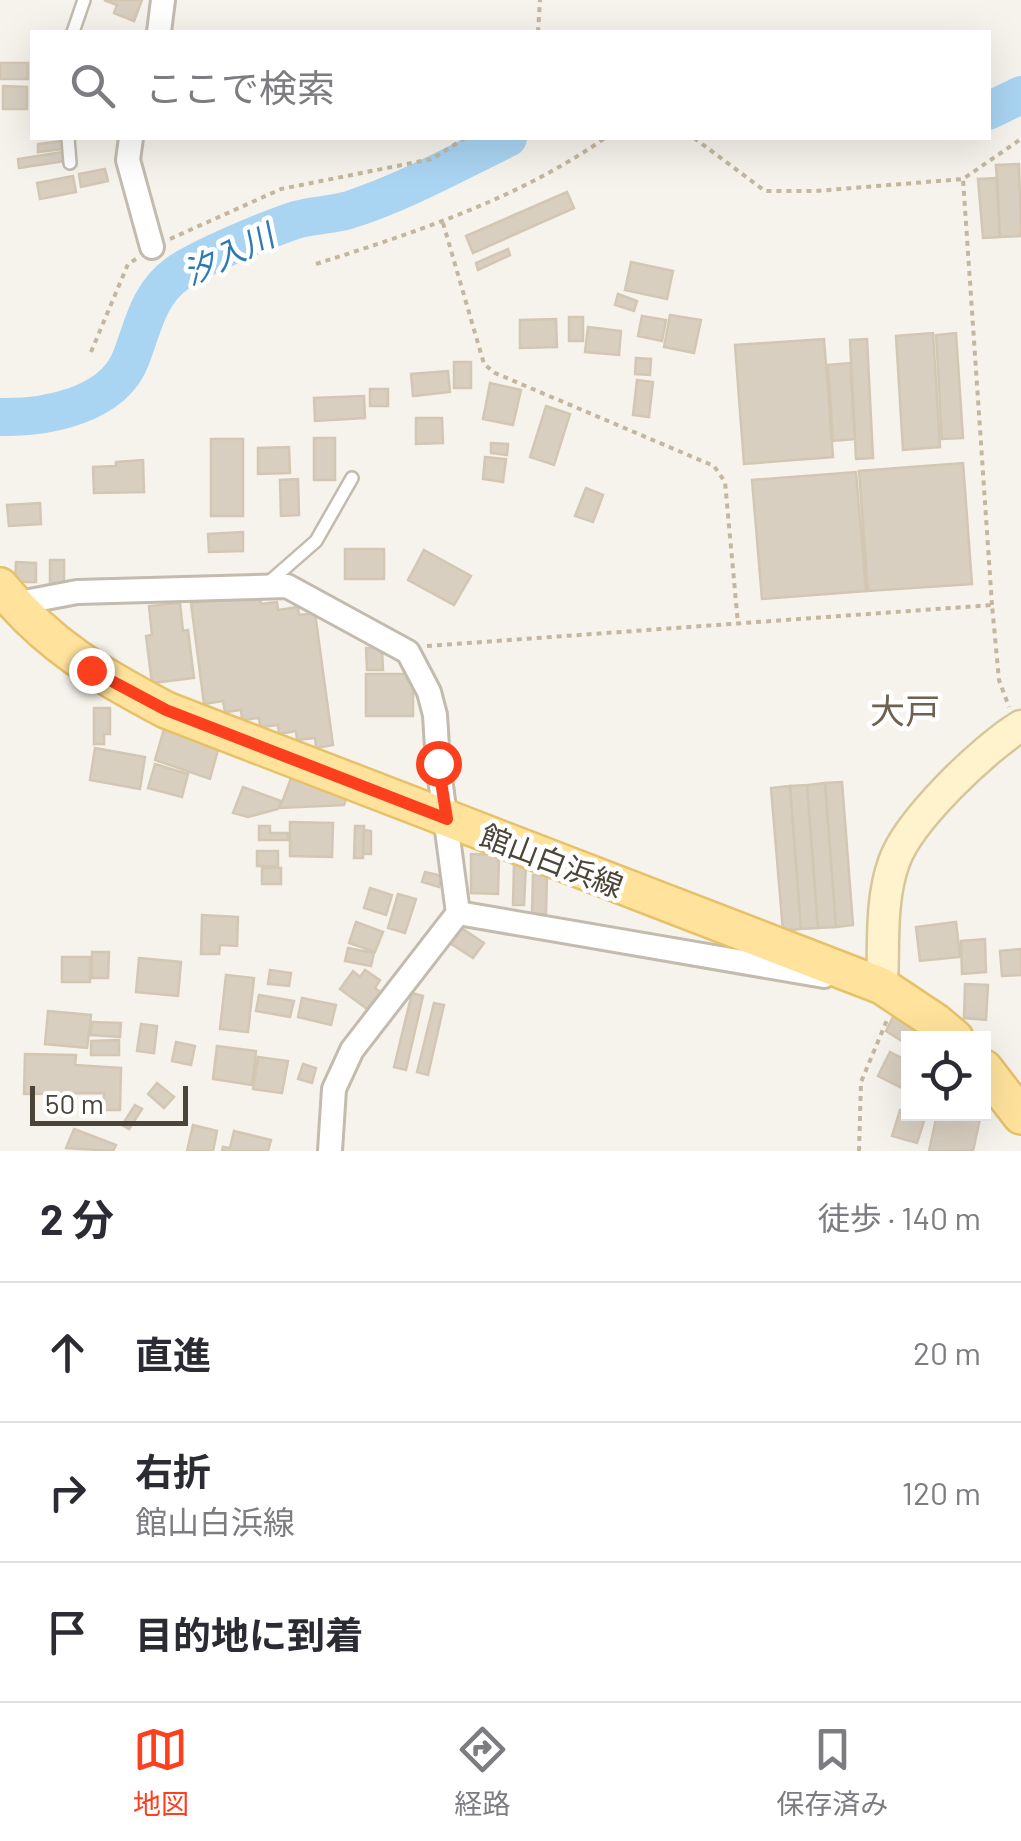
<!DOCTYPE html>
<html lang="ja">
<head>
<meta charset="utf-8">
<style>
	:root { --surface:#fff; --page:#f7f7f7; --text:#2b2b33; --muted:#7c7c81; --line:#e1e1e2; --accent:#fc3f1d }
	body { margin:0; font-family:Barlow,"Noto Sans JP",sans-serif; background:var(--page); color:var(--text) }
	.controls { position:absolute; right:30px; bottom:30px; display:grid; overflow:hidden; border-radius:0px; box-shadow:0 10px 40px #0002 }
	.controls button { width:90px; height:90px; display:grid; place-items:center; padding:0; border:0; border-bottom:2px solid var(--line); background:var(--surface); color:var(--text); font:50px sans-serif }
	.scale { position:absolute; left:30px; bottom:25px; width:158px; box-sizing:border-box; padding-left:10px; border:5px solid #4b4439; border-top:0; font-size:28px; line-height:35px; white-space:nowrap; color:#4b4439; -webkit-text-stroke:8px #fff; paint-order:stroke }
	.stop { position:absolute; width:30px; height:30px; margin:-22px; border:8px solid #fc3f1d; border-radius:50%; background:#fff }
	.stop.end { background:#fc3f1d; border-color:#fff; box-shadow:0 2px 10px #0008 }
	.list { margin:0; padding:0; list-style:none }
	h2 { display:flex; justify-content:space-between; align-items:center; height:130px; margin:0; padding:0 40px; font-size:42px }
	h2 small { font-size:32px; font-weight:400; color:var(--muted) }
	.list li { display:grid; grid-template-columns:65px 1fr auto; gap:30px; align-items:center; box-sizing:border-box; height:140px; padding:0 40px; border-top:2px solid var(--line) }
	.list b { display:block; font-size:38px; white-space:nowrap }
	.list p { margin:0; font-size:32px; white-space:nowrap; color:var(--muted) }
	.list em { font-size:32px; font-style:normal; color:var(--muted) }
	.icon { flex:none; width:55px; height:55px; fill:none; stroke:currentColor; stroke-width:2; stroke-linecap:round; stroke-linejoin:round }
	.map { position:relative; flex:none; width:1021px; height:1151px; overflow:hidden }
	.search { position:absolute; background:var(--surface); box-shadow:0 10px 40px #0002; left:30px; right:30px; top:30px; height:110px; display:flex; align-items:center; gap:25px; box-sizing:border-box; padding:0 35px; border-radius:0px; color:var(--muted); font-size:38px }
	.sheet { height:550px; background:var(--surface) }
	nav { display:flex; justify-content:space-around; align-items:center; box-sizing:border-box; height:140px; border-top:2px solid var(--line); background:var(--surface); font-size:28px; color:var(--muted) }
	nav a { display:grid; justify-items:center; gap:5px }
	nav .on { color:var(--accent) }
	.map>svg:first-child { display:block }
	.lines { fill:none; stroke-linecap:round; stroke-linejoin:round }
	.river { stroke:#a9d4f2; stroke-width:38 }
	.building { fill:#d8cfc1; stroke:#d3c7b4; stroke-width:2.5 }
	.lane-casing { stroke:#c2bbae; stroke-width:16 }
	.street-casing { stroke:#c2bbae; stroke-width:28 }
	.secondary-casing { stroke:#d6c79b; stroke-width:35 }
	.primary-casing { stroke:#e6c16a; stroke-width:40 }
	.path { stroke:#c4b79f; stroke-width:4; stroke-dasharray:5 5; stroke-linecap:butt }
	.lane { stroke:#fff; stroke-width:11 }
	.street { stroke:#fff; stroke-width:22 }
	.secondary { stroke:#fff3cd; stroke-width:30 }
	.primary { stroke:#ffe39c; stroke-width:35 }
	.route { stroke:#fc3f1d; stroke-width:12 }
	.labels { text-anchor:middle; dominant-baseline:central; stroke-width:9; stroke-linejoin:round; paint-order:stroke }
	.street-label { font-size:30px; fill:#4b4439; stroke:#fff }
	.water-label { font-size:32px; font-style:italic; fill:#2e7ab2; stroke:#fff }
	.quarter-label { font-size:35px; fill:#6e6250; stroke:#fff }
</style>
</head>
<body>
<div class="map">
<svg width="1021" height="1151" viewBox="0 0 1021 1151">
	<rect width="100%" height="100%" fill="#f6f3ec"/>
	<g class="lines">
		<!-- river -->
		<path class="river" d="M988,111l33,-16
			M0,417c45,1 113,-11 131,-59 12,-31 17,-64 47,-85 23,-16 90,-44 118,-53 17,-5 36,-5 53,-10 56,-18 107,-47 159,-72"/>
	</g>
	<!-- building -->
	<path class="building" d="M104,0h38l-8,21 -20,-8 3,-8z
		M0,63h28v16h-28z
		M3,86l24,1v22h-24z
		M62,141l1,8 -25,3v-8z
		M63,152l2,9 -46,7 -1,-9z
		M1019,164l2,72 -21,1 -4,-72z
		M105,169l3,12 -27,6 -2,-13z
		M73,176l3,16 -36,7 -3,-16z
		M997,178l3,59 -17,1 -5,-59z
		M567,192l7,16 -101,45 -7,-17z
		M508,249l2,6 -32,15 -2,-7z
		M631,262l42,9 -6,28 -42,-9z
		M618,294l19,7 -3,10 -19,-6z
		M670,315l31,5 -7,33 -30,-6z
		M642,316l24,4 -4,21 -24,-5z
		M569,317h14v24h-14z
		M556,319l1,28 -37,1v-28z
		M588,327l33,4 -2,24 -34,-3z
		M933,333l7,114 -37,3 -7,-114z
		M956,333l7,105 -21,1 -6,-104z
		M824,339l9,118 -89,7 -9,-119z
		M867,339l6,119 -17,1 -6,-119z
		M636,358l15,1 -1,16 -15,-1z
		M454,362h17v26h-17z
		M850,363l5,76 -22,2 -5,-76z
		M448,371l2,21 -37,4 -2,-22z
		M637,380l16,2 -4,35 -16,-2z
		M490,383l31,7 -8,35 -30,-6z
		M370,389h18v17h-18z
		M364,396l1,22 -50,3 -1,-23z
		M546,406l24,8 -16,51 -24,-8z
		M416,418h26l1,25 -27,1z
		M314,438h21v42h-21z
		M211,439h32v77h-32z
		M491,443l17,1 -1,11 -16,-2z
		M289,447l1,26 -32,1v-26z
		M485,457l21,2 -3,23 -20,-3z
		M143,460l1,32 -50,1 -1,-26 23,-1v-4z
		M963,463l9,121 -104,7 -9,-120z
		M856,472l10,119 -104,8 -10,-119z
		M298,479l1,36 -18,1 -1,-36z
		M586,488l17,7 -10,27 -18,-6z
		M40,503l1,21 -32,2 -2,-21z
		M243,532v19l-34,1 -1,-18z
		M345,549h39v30h-39z
		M424,550l47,26 -17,29 -46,-25z
		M50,560h14v27h-14z
		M16,562l20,1v19h-21z
		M260,594l1,10 16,-2 1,8 20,-3 1,8 16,-2 18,132 -17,3 -1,-10 -18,2 -1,-9 -17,3 -1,-9 -18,2 -1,-9 -17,2 -1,-10 -16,2 -2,-11 -19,3 -13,-101z
		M180,603l3,28 5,-1 6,48 -42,5 -6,-47 6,-1 -3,-29z
		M366,648h16l1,22h-16z
		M366,674h47v42h-47z
		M94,708h16v26h-6v10h-10z
		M164,729l55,17 -9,33 -55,-19z
		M95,748l50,9 -5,32 -50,-9z
		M155,764l33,10 -6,23 -34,-9z
		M294,770l55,20 -5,15 -64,3z
		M842,782l11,143 -17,2 -11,-144z
		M825,783l11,144 -18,1 -11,-143z
		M807,785l11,143 -17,1 -11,-143z
		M790,786l11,143 -18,2 -12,-143z
		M243,787l38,14 -3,8 -30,8 -15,-4z
		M290,822l43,1 -1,34 -42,-1z
		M259,826h11v7h18v7h-29z
		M355,826h9l-1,32h-9z
		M364,830l7,1v23h-8z
		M257,851h21v15h-21z
		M471,854l28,1 -1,39 -27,-1z
		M514,863h12l-2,42h-11z
		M262,868h19v16h-19z
		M425,872l17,4 -3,11 -17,-5z
		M533,875h14l-1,39h-14z
		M370,888l22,7 -6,20 -22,-7z
		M398,894l18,5 -11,34 -17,-5z
		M202,915l36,2 -1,29 -17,-1 -1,9h-18z
		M356,922l27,10 -8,20 -26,-9z
		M956,922l4,35 -40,4 -4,-34z
		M457,925l27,18 -11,15 -26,-17z
		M985,939l1,33 -24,2 -1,-33z
		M348,948l26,5 -3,13 -26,-5z
		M1021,949v26l-19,1 -2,-25z
		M92,952h17l-1,26h-16z
		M62,957h28v25h-28z
		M139,958l42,4 -3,34 -42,-4z
		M270,970l21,3 -2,13 -21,-2z
		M365,970l15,10 -5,8 5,4 -13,17 -27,-20 13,-18 7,6z
		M226,975l28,3 -6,54 -28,-3z
		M965,984l23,1 -2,35 -22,-2z
		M412,993l11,3 -17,74 -12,-3z
		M259,995l35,6 -4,16 -34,-6z
		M302,998l34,7 -5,20 -33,-8z
		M434,1003l10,2 -16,70 -11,-3z
		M48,1011l43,4 -4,33 -42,-4z
		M895,1013l25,15 -6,10h-6v7l-22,-14z
		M92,1022l29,1 -1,14 -29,-2z
		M141,1024l16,2 -3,27 -17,-2z
		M119,1040v15h-28v-14z
		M176,1042l19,4 -4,19 -19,-4z
		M217,1046l39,5 -4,34 -39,-6z
		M890,1052l18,9v15l-6,12 -24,-12z
		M25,1054l51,1 -1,10 46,3 -1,42h-17l1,-17 -80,1z
		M258,1057l30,4 -6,32 -29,-4z
		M303,1064l13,4 -4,15 -14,-4z
		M157,1083l17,14 -10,11 -16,-14z
		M135,1105l7,4 -13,20 -7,-4z
		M900,1110l25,8 -8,25 -25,-7z
		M937,1114h44l-8,37h-44z
		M193,1125l24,6 -4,20h-26z
		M74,1129l42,16 -3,6 -47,-3z
		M234,1131l37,9 -3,11h-46l1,-4 7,1z"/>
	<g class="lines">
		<!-- lane casing -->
		<g class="lane-casing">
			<path id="lane" d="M73,32l11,-32
				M68,138l2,25
				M268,583l48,-42 36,-63"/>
		</g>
		<!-- street casing -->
		<g class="street-casing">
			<path id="street" d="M159,32l4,-32
				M131,138l-3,22 24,87
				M14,604l63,-12 210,-6 121,66 21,40 6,23 3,48 20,150 -106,137 -18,39 -4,62
				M458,913l366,63"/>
		</g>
		<!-- secondary casing -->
		<g class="secondary-casing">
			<path id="secondary" d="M882,986c2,-40 -2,-86 12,-124 14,-41 90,-114 127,-136"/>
		</g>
		<!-- primary casing -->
		<g class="primary-casing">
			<path id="primary" d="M0,586c48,60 100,89 166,124l716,276 54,36 19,16
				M984,1068l37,48"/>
		</g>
		<!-- path -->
		<path class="path" d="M538,32l2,-32
			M694,138l71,53h51l147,-12
			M443,223l41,141 11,9 219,93 11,16 13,142
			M170,239l111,-50 151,-30 33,-21
			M316,264c100,-32 202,-65 289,-126
			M91,352l37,-88 8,-5
			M992,605l-29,-426 58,-40
			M427,646l565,-41 7,75 10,27
			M859,1151l2,-69 26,-62"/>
		<!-- lane -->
		<use href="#lane" class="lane"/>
		<!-- street -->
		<use href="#street" class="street"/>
		<!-- secondary -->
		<use href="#secondary" class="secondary"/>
		<!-- primary -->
		<use href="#primary" class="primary"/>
	</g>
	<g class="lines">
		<!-- route -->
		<path class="route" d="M91,670l75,40 281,109 -9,-56"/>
	</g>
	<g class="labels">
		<!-- street labels -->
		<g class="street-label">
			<text transform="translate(552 860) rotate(21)">館山白浜線</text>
		</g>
		<!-- water labels -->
		<g class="water-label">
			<text transform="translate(228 253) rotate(-26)">汐入川</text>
		</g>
		<!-- quarter labels -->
		<g class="quarter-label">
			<text x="905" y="710">大戸</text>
		</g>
	</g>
</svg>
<div class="controls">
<button><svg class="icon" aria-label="locate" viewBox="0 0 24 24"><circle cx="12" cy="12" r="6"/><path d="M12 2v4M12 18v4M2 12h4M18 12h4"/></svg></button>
</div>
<div class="scale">50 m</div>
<div class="stop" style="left:438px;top:763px"></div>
<div class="stop end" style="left:91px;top:670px"></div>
<div class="search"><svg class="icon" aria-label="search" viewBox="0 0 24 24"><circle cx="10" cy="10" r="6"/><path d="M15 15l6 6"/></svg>ここで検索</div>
</div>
<section class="sheet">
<h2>2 分<small>徒歩 · 140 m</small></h2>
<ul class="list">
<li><svg class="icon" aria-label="ahead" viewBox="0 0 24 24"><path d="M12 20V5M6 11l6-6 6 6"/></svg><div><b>直進</b></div><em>20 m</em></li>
<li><svg class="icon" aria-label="right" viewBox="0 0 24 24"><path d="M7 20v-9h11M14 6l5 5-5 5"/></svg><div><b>右折</b><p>館山白浜線</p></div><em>120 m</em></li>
<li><svg class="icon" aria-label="arrive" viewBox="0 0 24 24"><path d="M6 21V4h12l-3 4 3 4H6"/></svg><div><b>目的地に到着</b></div></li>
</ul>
</section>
<nav>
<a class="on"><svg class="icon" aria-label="map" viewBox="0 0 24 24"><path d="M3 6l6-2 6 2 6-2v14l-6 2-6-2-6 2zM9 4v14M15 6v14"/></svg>地図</a>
<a><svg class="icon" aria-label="directions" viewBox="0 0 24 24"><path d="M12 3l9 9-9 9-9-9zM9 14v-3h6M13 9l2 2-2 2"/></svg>経路</a>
<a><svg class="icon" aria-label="saved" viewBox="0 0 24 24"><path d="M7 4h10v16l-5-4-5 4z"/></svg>保存済み</a>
</nav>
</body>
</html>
